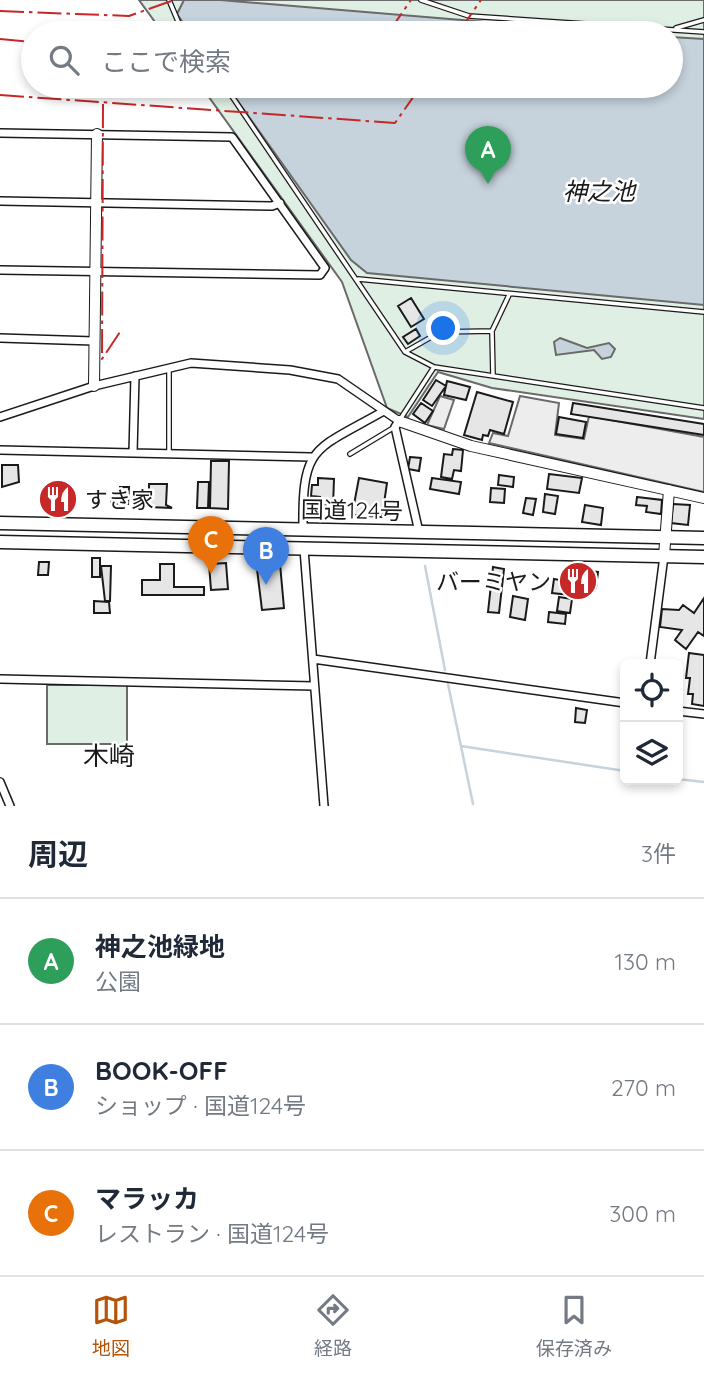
<!DOCTYPE html>
<html lang="ja">
<head>
<meta charset="utf-8">
<style>
	:root { --surface:#fff; --page:#f6f6f7; --text:#1f2937; --muted:#747a83; --line:#e0e1e3; --accent:#b45309 }
	body { margin:0; font-family:Quicksand,"Noto Sans JP",sans-serif; background:var(--page); color:var(--text) }
	.controls { position:absolute; right:21px; bottom:21px; display:grid; overflow:hidden; border-radius:10px; box-shadow:0 4px 10px #0003 }
	.controls button { width:63px; height:63px; display:grid; place-items:center; padding:0; border:0; border-bottom:2px solid var(--line); background:var(--surface); color:var(--text); font:35px sans-serif }
	.you { position:absolute; left:444px; top:329px; width:24px; height:24px; margin:-18px; border:5px solid #fff; border-radius:50%; background:#1a73e8; box-shadow:0 0 0 10px #1a73e833 }
	.badge { display:grid; place-items:center; width:46px; height:46px; border-radius:50%; background:var(--accent); color:#fff; font-size:23px; font-weight:700 }
	.pin { position:absolute; translate:-50% -58px; filter:drop-shadow(0 2px 4px #0008) }
	.pin::after { content:''; position:absolute; top:37px; width:24px; height:21px; background:inherit; clip-path:polygon(0 0,100% 0,50% 100%) }
	.list { margin:0; padding:0; list-style:none }
	h2 { display:flex; justify-content:space-between; align-items:center; height:91px; margin:0; padding:0 28px; font-size:30px }
	h2 small { font-size:23px; font-weight:400; color:var(--muted) }
	.list li { display:grid; grid-template-columns:46px 1fr auto; gap:21px; align-items:center; box-sizing:border-box; height:126px; padding:0 28px; border-top:2px solid var(--line) }
	.list b { display:block; font-size:26px; white-space:nowrap }
	.list p { margin:0; font-size:23px; white-space:nowrap; color:var(--muted) }
	.list em { font-size:23px; font-style:normal; color:var(--muted) }
	.icon { flex:none; width:38px; height:38px; fill:none; stroke:currentColor; stroke-width:2; stroke-linecap:round; stroke-linejoin:round }
	.map { position:relative; flex:none; width:704px; height:806px; overflow:hidden }
	.search { position:absolute; background:var(--surface); box-shadow:0 4px 10px #0003; left:21px; right:21px; top:21px; height:77px; display:flex; align-items:center; gap:18px; box-sizing:border-box; padding:0 24px; border-radius:38px; color:var(--muted); font-size:26px }
	.sheet { height:469px; background:var(--surface) }
	nav { display:flex; justify-content:space-around; align-items:center; box-sizing:border-box; height:98px; border-top:2px solid var(--line); background:var(--surface); font-size:19px; color:var(--muted) }
	nav a { display:grid; justify-items:center; gap:4px }
	nav .on { color:var(--accent) }
	.map>svg:first-child { display:block }
	.green { fill:#e0efe3; stroke:#6a6a6a; stroke-width:2 }
	.parking { fill:#ededed; stroke:#6a6a6a; stroke-width:2 }
	.water { fill:#c6d2dc; stroke:#6a6a6a; stroke-width:2 }
	.lines { fill:none; stroke-linecap:round; stroke-linejoin:round }
	.stream { stroke:#c6d2dc; stroke-width:2.5 }
	.building { fill:#e6e6e6; stroke:#1a1a1a; stroke-width:2 }
	.lane-casing { stroke:#1a1a1a; stroke-width:6 }
	.street-casing { stroke:#1a1a1a; stroke-width:10 }
	.secondary-casing { stroke:#1a1a1a; stroke-width:12 }
	.highway-casing { stroke:#1a1a1a; stroke-width:15 }
	.lane { stroke:#fff; stroke-width:3.5 }
	.street { stroke:#fff; stroke-width:7 }
	.secondary { stroke:#fff; stroke-width:10 }
	.highway { stroke:#fff; stroke-width:12 }
	.power { stroke:#c62828; stroke-width:2; stroke-dasharray:24 5 3.5 5; stroke-linecap:butt }
	.labels { text-anchor:middle; dominant-baseline:central; stroke-width:5; stroke-linejoin:round; paint-order:stroke }
	.poi-label { font-size:23px; fill:#1a1a1a; stroke:#fff; text-anchor:start }
	.street-label { font-size:23px; fill:#1a1a1a; stroke:#fff }
	.water-label { font-size:24px; font-style:italic; fill:#1a1a1a; stroke:#fff }
	.quarter-label { font-size:26px; fill:#1a1a1a; stroke:#fff }
</style>
</head>
<body>
<div class="map">
<svg width="704" height="806" viewBox="0 0 704 806">
	<rect width="100%" height="100%" fill="#fff"/>
	<!-- green -->
	<path class="green" d="M139,0h565v419l-212,-31 -54,-16 -30,45 -21,-9 -45,-126 -141,-196h470v-53h-508z
		M47,685h80v59h-80z"/>
	<!-- parking -->
	<path class="parking" d="M440,396l14,4 -10,29 -17,-4z
		M520,396l39,7 -4,32 29,4 5,-23 115,21v55l-215,-49 4,-10 15,3z"/>
	<!-- water -->
	<path class="water" d="M184,0h36l398,33h-428l-13,-19z
		M671,37l33,2v266l-337,-32 -16,-13 -124,-174h444z
		M560,338l27,10 22,-5 6,6 -4,8 -9,2 -8,-9 -38,5 -2,-13z"/>
	<g class="lines">
		<!-- stream -->
		<path class="stream" d="M425,566l20,104
			M448,684l25,120
			M461,746l164,25
			M678,779l26,3"/>
	</g>
	<!-- building -->
	<path class="building" d="M411,298l13,21 -13,8 -13,-21z
		M416,329l4,7 -12,8 -5,-7z
		M436,380l10,6 -14,20 -9,-6z
		M447,381l23,6 -4,13 -22,-5z
		M477,392l36,10 -9,32 -14,-4 -2,6 -5,-1 -1,5 -18,-5z
		M421,403l12,8 -8,12 -12,-9z
		M573,403l131,21v11l-133,-21z
		M559,417l27,5 -3,16 -27,-4z
		M453,449l10,1 -2,21 -7,-1 -2,9 -11,-2 3,-23 8,1z
		M410,457l11,1 -2,13 -11,-2z
		M211,461h18l-1,48 -18,-1z
		M2,465h16l1,17 -17,5z
		M549,474l33,4 -3,15 -32,-4z
		M499,475l15,2 -1,10 -15,-2z
		M318,478l16,1 -1,27 -14,-1 1,-8 -9,-1 1,-11h6z
		M359,478l28,5 -5,34 -30,-2z
		M432,478l29,4 -2,12 -29,-5z
		M198,482h11l-1,26h-11z
		M149,484h18l-1,21 6,3 -23,-1z
		M120,487h9l-1,17h-17l1,-13h8z
		M491,488l14,1 -1,14 -14,-1z
		M54,489h11v20h-11z
		M545,494l13,2 -3,18 -12,-2z
		M637,497l25,3 -1,14 -15,-2 1,-6 -11,-1z
		M526,498l10,1 -3,16 -10,-2z
		M673,504l17,1 -2,20 -17,-2z
		M585,505l18,3 -2,17 -19,-3z
		M92,558h8v19h-8z
		M39,562h10l-1,13h-10z
		M226,563l2,26 -17,1 -2,-26z
		M160,564h14v23h30v8h-62v-15h18z
		M280,564l4,44 -22,2 -5,-41 4,-3z
		M101,566h10l-1,35h-5z
		M493,567l11,2 -5,44 -11,-1z
		M576,570l22,2 -2,16 -21,-2z
		M554,579l18,3 -2,13 -18,-2z
		M513,596l15,3 -3,21 -15,-3z
		M559,597l13,2 -2,14 -13,-2z
		M704,598v38l-6,-4 -12,17 -11,-9 7,-10 -22,-3 2,-18 17,1 4,-5 11,8z
		M94,601l15,1 1,11h-16z
		M549,612l17,2 -1,10 -17,-2z
		M689,653l15,2v51l-12,-2 1,-10h-5l2,-16h-4z
		M576,708l11,2 -2,13 -10,-1z"/>
	<g class="lines">
		<!-- lane casing -->
		<g class="lane-casing">
			<path id="lane" d="M169,0l14,33
				M421,0l48,16 235,16
				M676,28l28,-8
				M225,86l180,266 29,15 270,41
				M358,279l346,33
				M405,352l35,-20 52,-1
				M493,376l-1,-45 17,-36
				M401,418l33,-51
				M169,452v-83
				M350,454l43,-26"/>
		</g>
		<!-- street casing -->
		<g class="street-casing">
			<path id="street" d="M0,133l232,4 93,131 -5,7 -320,-5
				M0,201l272,5 8,-3
				M0,338l94,3
				M0,417l94,-31 97,-23 99,7 48,9 61,42 -4,6 24,105
				M0,450l311,7
				M133,453l2,-77
				M303,530c-1,-85 10,-79 79,-118
				M304,549l20,257
				M313,659l312,44
				M650,664l14,-108
				M0,679l314,7
				M678,711l26,3
				M0,782l10,24"/>
		</g>
		<!-- secondary casing -->
		<g class="secondary-casing">
			<path id="secondary" d="M94,386l3,-252
				M399,421l72,25 233,52
				M664,556l5,-66"/>
		</g>
		<!-- highway casing -->
		<g class="highway-casing">
			<path id="highway" d="M0,523l704,15
				M0,542l704,15"/>
		</g>
		<!-- lane -->
		<use href="#lane" class="lane"/>
		<!-- street -->
		<use href="#street" class="street"/>
		<!-- secondary -->
		<use href="#secondary" class="secondary"/>
		<!-- highway -->
		<use href="#highway" class="highway"/>
		<!-- power -->
		<path class="power" d="M0,11l129,5 45,-16
			M388,33l23,-33
			M458,33l23,-33
			M0,39l33,3
			M0,95l395,28 26,-37
			M103,104l-1,255 18,-27"/>
	</g>
	<!-- icons -->
	<defs>
		<g id="restaurant-disc" transform="scale(2.0125)"><circle r="9.5" fill="#c62828" stroke="#fff"/><path d="M-5-6h1v4h1v-4h1v4h1v-4h1v5L-1.5 .5V6h-2V.5L-5-1ZM5-6V6H3V1.5H1.5Q1.5-4 5-6Z" fill="#fff"/></g>
	</defs>
	<g fill-rule="evenodd">
		<use href="#restaurant-disc" x="58" y="499"/>
		<use href="#restaurant-disc" x="578" y="581"/>
	</g>
	<g class="labels">
		<!-- poi labels -->
		<g class="poi-label">
			<text x="85" y="499">すき家</text>
			<text x="551" y="581" text-anchor="end">バーミヤン</text>
		</g>
		<!-- street labels -->
		<g class="street-label">
			<text transform="translate(352 510) rotate(1)">国道124号</text>
		</g>
		<!-- water labels -->
		<g class="water-label">
			<text x="599" y="191">神之池</text>
		</g>
		<!-- quarter labels -->
		<g class="quarter-label">
			<text x="109" y="755">木崎</text>
		</g>
	</g>
</svg>
<div class="controls">
<button><svg class="icon" aria-label="locate" viewBox="0 0 24 24"><circle cx="12" cy="12" r="6"/><path d="M12 2v4M12 18v4M2 12h4M18 12h4"/></svg></button>
<button><svg class="icon" aria-label="layers" viewBox="0 0 24 24"><path d="M12 4l9 5-9 5-9-5zM3 14l9 5 9-5"/></svg></button>
</div>
<div class="you"></div>
<div class="pin badge" style="left:488px;top:184px;background:#2e9e5b">A</div>
<div class="pin badge" style="left:266px;top:585px;background:#3f7fe0">B</div>
<div class="pin badge" style="left:211px;top:574px;background:#e8710a">C</div>
<div class="search"><svg class="icon" aria-label="search" viewBox="0 0 24 24"><circle cx="10" cy="10" r="6"/><path d="M15 15l6 6"/></svg>ここで検索</div>
</div>
<section class="sheet">
<h2>周辺<small>3件</small></h2>
<ul class="list">
<li><span class="badge" style="background:#2e9e5b">A</span><div><b>神之池緑地</b><p>公園</p></div><em>130 m</em></li>
<li><span class="badge" style="background:#3f7fe0">B</span><div><b>BOOK-OFF</b><p>ショップ · 国道124号</p></div><em>270 m</em></li>
<li><span class="badge" style="background:#e8710a">C</span><div><b>マラッカ</b><p>レストラン · 国道124号</p></div><em>300 m</em></li>
</ul>
</section>
<nav>
<a class="on"><svg class="icon" aria-label="map" viewBox="0 0 24 24"><path d="M3 6l6-2 6 2 6-2v14l-6 2-6-2-6 2zM9 4v14M15 6v14"/></svg>地図</a>
<a><svg class="icon" aria-label="directions" viewBox="0 0 24 24"><path d="M12 3l9 9-9 9-9-9zM9 14v-3h6M13 9l2 2-2 2"/></svg>経路</a>
<a><svg class="icon" aria-label="saved" viewBox="0 0 24 24"><path d="M7 4h10v16l-5-4-5 4z"/></svg>保存済み</a>
</nav>
</body>
</html>
